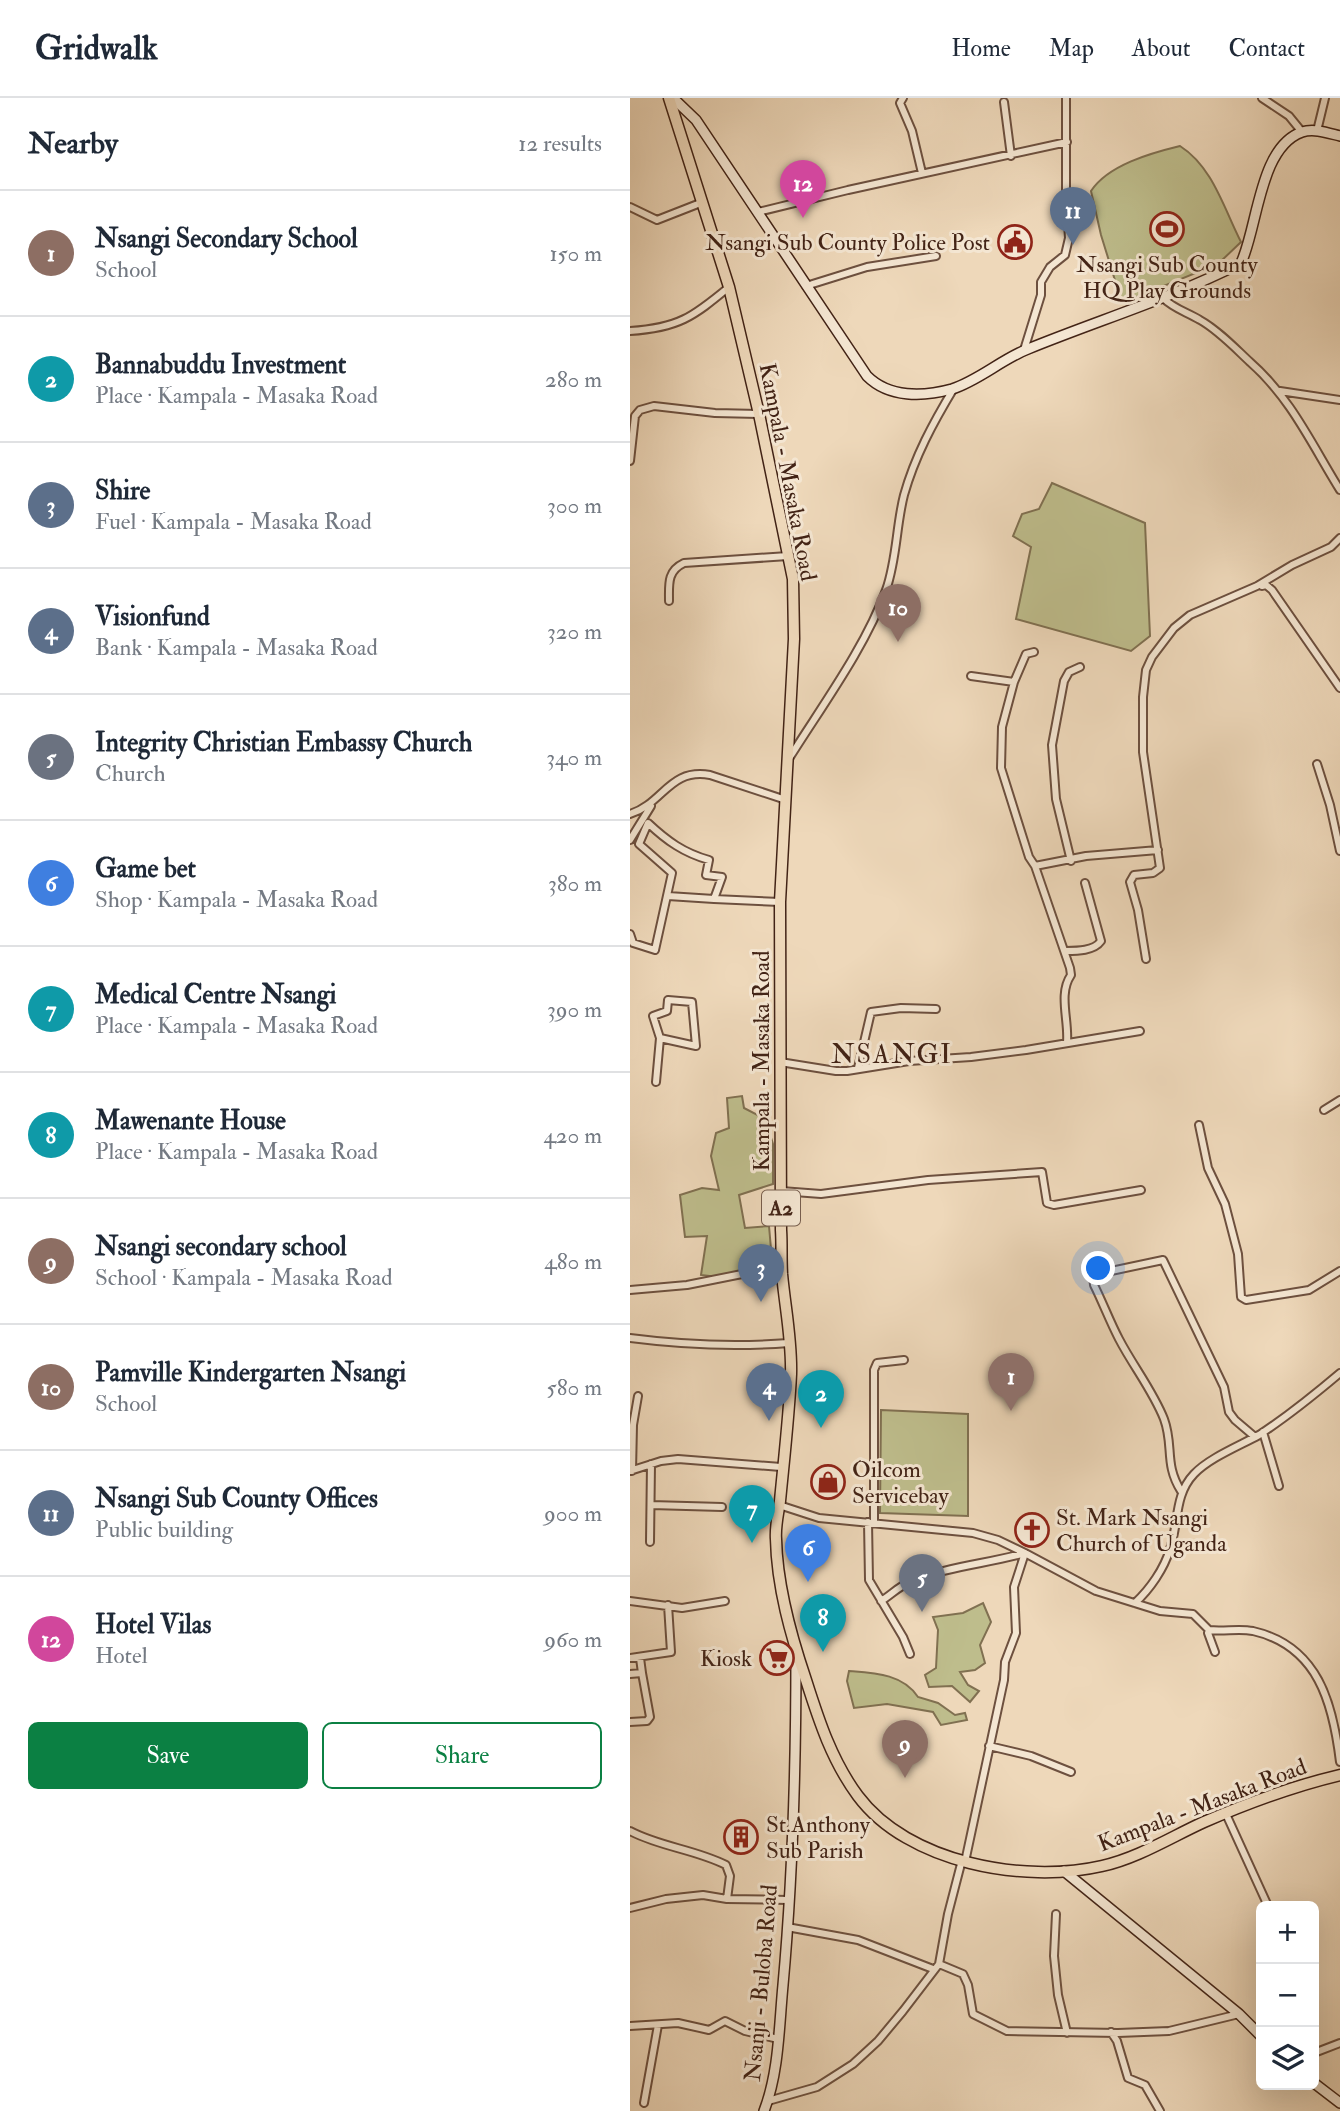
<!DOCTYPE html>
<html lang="en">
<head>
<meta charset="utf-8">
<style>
	:root { --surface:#fff; --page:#f6f6f7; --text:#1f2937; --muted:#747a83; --line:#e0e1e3; --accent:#0b8043 }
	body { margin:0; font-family:"IM FELL Double Pica",serif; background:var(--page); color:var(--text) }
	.controls { position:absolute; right:21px; bottom:21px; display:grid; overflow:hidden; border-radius:10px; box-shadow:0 7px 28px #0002 }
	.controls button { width:63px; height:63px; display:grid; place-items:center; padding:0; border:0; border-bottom:2px solid var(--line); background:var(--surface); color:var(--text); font:35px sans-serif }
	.you { position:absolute; left:469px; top:1171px; width:24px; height:24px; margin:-18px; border:5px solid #fff; border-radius:50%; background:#1a73e8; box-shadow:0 0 0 10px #1a73e833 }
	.badge { display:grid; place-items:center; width:46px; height:46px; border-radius:50%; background:var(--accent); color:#fff; font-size:23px; font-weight:700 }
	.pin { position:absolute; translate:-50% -58px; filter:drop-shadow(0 2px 4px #0008) }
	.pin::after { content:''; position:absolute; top:37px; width:24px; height:21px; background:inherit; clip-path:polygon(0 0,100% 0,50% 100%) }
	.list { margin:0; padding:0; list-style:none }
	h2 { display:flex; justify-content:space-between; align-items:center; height:91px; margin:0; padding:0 28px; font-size:30px }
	h2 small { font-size:23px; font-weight:400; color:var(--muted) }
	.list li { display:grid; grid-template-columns:46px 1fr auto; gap:21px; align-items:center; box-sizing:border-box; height:126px; padding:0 28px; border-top:2px solid var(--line) }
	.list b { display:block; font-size:26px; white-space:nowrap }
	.list p { margin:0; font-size:23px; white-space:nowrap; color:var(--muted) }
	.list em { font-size:23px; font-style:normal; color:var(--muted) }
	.actions { display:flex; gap:14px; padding:21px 28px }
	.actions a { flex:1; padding:16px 0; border:2px solid var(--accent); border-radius:10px; text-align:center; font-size:24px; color:var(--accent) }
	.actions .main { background:var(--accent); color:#fff }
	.icon { flex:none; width:38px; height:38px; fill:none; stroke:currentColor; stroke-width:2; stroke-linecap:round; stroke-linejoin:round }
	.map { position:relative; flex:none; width:710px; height:2013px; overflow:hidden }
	header { display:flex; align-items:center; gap:42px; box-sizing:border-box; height:98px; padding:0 35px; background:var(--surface); border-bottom:2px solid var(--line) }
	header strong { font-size:33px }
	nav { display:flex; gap:38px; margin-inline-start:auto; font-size:24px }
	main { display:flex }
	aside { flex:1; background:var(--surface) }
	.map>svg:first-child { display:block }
	.green { fill:#bebd8c; stroke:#807051; stroke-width:2 }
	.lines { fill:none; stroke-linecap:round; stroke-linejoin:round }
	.street-casing { stroke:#6d503f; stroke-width:10 }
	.secondary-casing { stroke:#422316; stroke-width:12 }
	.primary-casing { stroke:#422316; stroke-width:13 }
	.street { stroke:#f4e6d2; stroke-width:6 }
	.secondary { stroke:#f4e6d2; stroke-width:9 }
	.primary { stroke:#eed8ba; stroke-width:10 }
	.labels { text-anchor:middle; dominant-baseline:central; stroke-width:6; stroke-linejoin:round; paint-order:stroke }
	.shield { fill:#f4e6d2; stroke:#775e4e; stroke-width:2 }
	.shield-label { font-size:21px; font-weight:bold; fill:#422316 }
	.poi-label { font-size:23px; fill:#422316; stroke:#f4e6d2; text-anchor:start }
	.street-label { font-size:23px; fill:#422316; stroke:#f4e6d2 }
	.quarter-label { font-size:26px; letter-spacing:2px; fill:#422316; stroke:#f4e6d2 }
</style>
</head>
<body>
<header>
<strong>Gridwalk</strong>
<nav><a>Home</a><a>Map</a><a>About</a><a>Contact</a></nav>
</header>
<main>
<aside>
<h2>Nearby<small>12 results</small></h2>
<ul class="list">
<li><span class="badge" style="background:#8d6e63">1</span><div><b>Nsangi Secondary School</b><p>School</p></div><em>150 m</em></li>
<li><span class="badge" style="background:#0f9aa8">2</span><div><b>Bannabuddu Investment</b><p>Place · Kampala - Masaka Road</p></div><em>280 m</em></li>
<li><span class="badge" style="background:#5c6f8a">3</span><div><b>Shire</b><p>Fuel · Kampala - Masaka Road</p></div><em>300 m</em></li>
<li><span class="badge" style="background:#5c6f8a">4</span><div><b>Visionfund</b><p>Bank · Kampala - Masaka Road</p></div><em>320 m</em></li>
<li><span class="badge" style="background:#6b7280">5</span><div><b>Integrity Christian Embassy Church</b><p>Church</p></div><em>340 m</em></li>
<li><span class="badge" style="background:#3f7fe0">6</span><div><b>Game bet</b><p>Shop · Kampala - Masaka Road</p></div><em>380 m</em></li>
<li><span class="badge" style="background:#0f9aa8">7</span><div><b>Medical Centre Nsangi</b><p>Place · Kampala - Masaka Road</p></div><em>390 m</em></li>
<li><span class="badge" style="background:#0f9aa8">8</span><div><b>Mawenante House</b><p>Place · Kampala - Masaka Road</p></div><em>420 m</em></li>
<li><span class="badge" style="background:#8d6e63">9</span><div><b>Nsangi secondary school</b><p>School · Kampala - Masaka Road</p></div><em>480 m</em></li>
<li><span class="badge" style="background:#8d6e63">10</span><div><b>Pamville Kindergarten Nsangi</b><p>School</p></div><em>580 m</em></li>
<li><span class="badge" style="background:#5c6f8a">11</span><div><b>Nsangi Sub County Offices</b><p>Public building</p></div><em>900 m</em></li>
<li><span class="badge" style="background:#d1479c">12</span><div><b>Hotel Vilas</b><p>Hotel</p></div><em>960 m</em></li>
</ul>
<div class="actions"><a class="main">Save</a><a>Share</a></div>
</aside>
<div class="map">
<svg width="710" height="2013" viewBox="0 0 710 2013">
	<rect width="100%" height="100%" fill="#eed8ba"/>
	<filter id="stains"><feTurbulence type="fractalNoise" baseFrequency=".00286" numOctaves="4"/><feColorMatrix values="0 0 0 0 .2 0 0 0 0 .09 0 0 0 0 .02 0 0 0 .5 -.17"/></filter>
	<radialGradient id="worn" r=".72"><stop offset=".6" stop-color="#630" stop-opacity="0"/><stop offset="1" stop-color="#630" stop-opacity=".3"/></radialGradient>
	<!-- green -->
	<path class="green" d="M550,48c33,21 44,63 61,96l-23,22 -96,39 -21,-68 -10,-44c17,-26 60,-38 89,-45z
		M422,385l93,40 5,113 -19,15 -115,-32 15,-72 -18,-11 9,-22 17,-5z
		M112,998l2,12 21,11 8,25v40l-34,11 6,33 24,-2 4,46 -46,6 -26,-3 6,-39 -22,1 -5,-42 22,-7 17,2 -8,-34 5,-23 13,-5 -2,-30z
		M251,1312l87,4v102l-88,-3z
		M353,1505l8,19 -11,23 5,18 -10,7 -15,2 8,13 11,6 -9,11 -18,-16 -23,1 -4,-12 11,-7 2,-38 -5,-13 30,-4z
		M219,1573c26,2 54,3 69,26l20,6 17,12 10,-2 2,7 -26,5 -8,-13 -46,-8 -33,4 -7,-27z"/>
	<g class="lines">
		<!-- street casing -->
		<g class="street-casing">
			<path id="street" d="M273,0l-3,5 12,28 10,42
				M632,0l27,18 13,16
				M374,4l7,54
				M687,33l8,-33
				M0,109l27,13 46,-18
				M128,114l90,-22 219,-48
				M176,188l61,-19 69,-11
				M533,200c11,11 24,14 37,22 18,10 35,28 50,42 41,36 62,83 90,128
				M0,233c48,-3 63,-14 99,-44
				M394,252l17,-55v-13l9,-15 15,-12 4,-17 -3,-43v-97
				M650,293l60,9
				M0,363l5,-45 5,-6 14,-4 61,7 44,1
				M632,488l4,-1 6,5 68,98
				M39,503c0,-17 -2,-30 15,-38l104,-7
				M341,578l43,6 -12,45 -1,41 28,89 6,9 35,102 1,7c-13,19 -2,45 -4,67
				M384,584l12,-28 8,-2
				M160,659c32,-51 76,-111 96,-167 11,-31 10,-64 18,-95 11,-39 29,-72 50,-107
				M687,666l13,41 10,46
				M0,716c34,-11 39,-46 80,-39l76,25
				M0,742l21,-34
				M441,763l-15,-62 -4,-54 12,-64 5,-9 11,-5
				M405,768l51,-10 72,-6
				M84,801l66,3
				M0,836l3,9 22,7 17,-77 -33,-29 9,-21c19,18 36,30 61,37l-3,15 16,2 -8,22 -46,-3
				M436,853c11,0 28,0 35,-10l-16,-58
				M516,861l-8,-49 -8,-28 4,-7 19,-2 7,-5 -17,-116v-55l3,-27 6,-13 22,-29 16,-13 67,-29 35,-21 39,-18 9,-9
				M150,964l56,9h11l62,-10 62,-4 55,-7 114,-19
				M228,970l13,-56 30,-4 35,1
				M26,984l4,-44 -7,-22 14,-5 1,-11 24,2 4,44 -36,-8
				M694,1012l16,-10
				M569,1027l9,43 17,36 13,50 3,43 5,3 63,-10 31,-19
				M151,1093l40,3 107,-14 114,-8 5,31 7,2 87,-15
				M0,1192l57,-5 55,-11 40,-1
				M0,1240c54,7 105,9 159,5
				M633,1334l16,54
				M0,1373l31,-10 17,-2 103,8
				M2,1373l1,-46 5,-29
				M551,1393c-17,-27 -7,-45 -17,-72 -11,-28 -31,-53 -45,-80 -9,-17 -16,-36 -25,-54l-1,-8 4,-3 66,-14 61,127 5,25 6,8 20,17
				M21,1407l71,2
				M149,1407l40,13 154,15 25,7 27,13 71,38 64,20 33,3 16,16c15,2 29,-2 44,1 65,15 80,72 87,131
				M238,1424l1,58 34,57 7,17
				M244,1424v-152l3,-7 27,-3
				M20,1444l1,-78
				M0,1503l52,7 43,-7
				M251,1503c10,-6 17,-14 27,-18 38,-17 79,-19 117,-30
				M505,1505c15,-14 29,-34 35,-54 9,-26 4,-54 24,-75 15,-16 45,-28 65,-39 29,-19 55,-40 81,-62
				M579,1532l-1,3 7,19
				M0,1560l41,-6 -3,-47
				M0,1576l12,-1 -2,-15
				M0,1624l17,-1 3,-4 -8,-44
				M359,1648l42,10 40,16
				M596,1716l42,92
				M0,1733c30,16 64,18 96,34l4,11 -3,23
				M335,1764l39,-182 1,-18 11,-29 -2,-46 11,-34
				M0,1810l36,-9 37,-4 24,4 62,1
				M426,1816l-2,42 4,39 9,38
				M157,1829l71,13 75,29
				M309,1866l24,10 5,11 5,29 34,17 111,2 51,-2 70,-17
				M0,1928l48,-3 31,7 16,-9 20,10 33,8
				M481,1934l6,9 11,37 17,7 15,26
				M684,1955l26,-10
				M138,2003l49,-14 36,-23 25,-23 25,-30 36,-47 9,-50 14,-54
				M14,2005l14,-78"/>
		</g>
		<!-- secondary casing -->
		<g class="secondary-casing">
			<path id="secondary" d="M43,0l23,22 171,256c22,22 56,21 85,13 26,-8 50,-30 76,-40 71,-29 144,-51 213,-86 17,-36 18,-116 61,-131 12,-4 26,1 38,4
				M434,1773l175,143 22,22
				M684,1985l26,20
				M134,2013c15,-39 15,-84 19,-126 10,-110 13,-221 13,-331"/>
		</g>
		<!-- primary casing -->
		<g class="primary-casing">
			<path id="primary" d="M39,0l60,189 30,127 34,165 1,60 -14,263 1,328c1,14 0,29 1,44 3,33 10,66 9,100 -2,42 -7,85 -11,127 -2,13 -5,26 -4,38 1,48 15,97 30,141 13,41 26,81 52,116 50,67 166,88 244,70 36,-8 69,-29 102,-44 44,-19 89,-36 136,-47"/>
		</g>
		<!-- street -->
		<use href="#street" class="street"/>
		<!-- secondary -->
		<use href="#secondary" class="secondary"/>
		<!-- primary -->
		<use href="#primary" class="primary"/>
	</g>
	<!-- icons -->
	<defs>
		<g id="stadium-ring" transform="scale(1.75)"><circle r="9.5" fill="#f4e6d2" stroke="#8f2418" stroke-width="1.5"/><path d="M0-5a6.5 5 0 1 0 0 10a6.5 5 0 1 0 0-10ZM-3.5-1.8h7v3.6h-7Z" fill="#8f2418"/></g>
		<g id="civic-ring" transform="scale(1.75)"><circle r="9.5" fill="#f4e6d2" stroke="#8f2418" stroke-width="1.5"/><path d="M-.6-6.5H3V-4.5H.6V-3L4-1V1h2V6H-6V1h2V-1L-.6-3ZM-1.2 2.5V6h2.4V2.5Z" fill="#8f2418"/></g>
		<g id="shop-ring" transform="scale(1.75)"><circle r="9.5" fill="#f4e6d2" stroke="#8f2418" stroke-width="1.5"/><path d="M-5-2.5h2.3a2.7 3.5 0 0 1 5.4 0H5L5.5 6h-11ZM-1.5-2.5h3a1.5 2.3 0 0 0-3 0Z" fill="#8f2418"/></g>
		<g id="church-ring" transform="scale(1.75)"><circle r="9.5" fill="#f4e6d2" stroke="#8f2418" stroke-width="1.5"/><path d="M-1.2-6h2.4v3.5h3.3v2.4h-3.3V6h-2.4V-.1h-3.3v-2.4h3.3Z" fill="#8f2418"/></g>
		<g id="supermarket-ring" transform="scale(1.75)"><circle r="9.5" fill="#f4e6d2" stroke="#8f2418" stroke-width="1.5"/><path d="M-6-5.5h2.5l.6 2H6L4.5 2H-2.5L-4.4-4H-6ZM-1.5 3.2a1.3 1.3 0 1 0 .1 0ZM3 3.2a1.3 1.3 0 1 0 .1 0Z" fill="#8f2418"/></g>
		<g id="building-ring" transform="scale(1.75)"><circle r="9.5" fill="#f4e6d2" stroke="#8f2418" stroke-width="1.5"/><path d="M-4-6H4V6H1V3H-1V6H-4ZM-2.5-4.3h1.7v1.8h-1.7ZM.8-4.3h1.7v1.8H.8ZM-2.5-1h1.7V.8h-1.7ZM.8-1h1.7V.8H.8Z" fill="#8f2418"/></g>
	</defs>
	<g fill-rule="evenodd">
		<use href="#stadium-ring" x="537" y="131"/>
		<use href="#civic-ring" x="385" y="144"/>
		<use href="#shop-ring" x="198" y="1384"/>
		<use href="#church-ring" x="402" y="1432"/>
		<use href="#supermarket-ring" x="147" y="1560"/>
		<use href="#building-ring" x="111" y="1739"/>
	</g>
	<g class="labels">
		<!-- shield labels -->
		<rect class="shield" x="132" y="1092.5" width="38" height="35" rx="5"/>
		<g class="shield-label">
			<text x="151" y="1110">A2</text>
		</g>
		<!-- poi labels -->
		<g class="poi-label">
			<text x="360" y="144" text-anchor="end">Nsangi Sub County Police Post</text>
			<text x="537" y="166" text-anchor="middle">Nsangi Sub County<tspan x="537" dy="26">HQ Play Grounds</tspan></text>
			<text x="222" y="1371">Oilcom<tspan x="222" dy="26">Servicebay</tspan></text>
			<text x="426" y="1419">St. Mark Nsangi<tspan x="426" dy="26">Church of Uganda</tspan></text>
			<text x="122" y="1560" text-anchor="end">Kiosk</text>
			<text x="136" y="1726">St.Anthony<tspan x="136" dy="26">Sub Parish</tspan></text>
		</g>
		<!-- street labels -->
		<g class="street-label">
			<text transform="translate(158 374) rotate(79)">Kampala - Masaka Road</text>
			<text transform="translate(131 963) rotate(-90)">Kampala - Masaka Road</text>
			<text transform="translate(572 1707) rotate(-21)">Kampala - Masaka Road</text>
			<text transform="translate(131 1885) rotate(-85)">Nsanji - Buloba Road</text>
		</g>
		<!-- quarter labels -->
		<g class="quarter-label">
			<text x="262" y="957">NSANGI</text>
		</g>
	</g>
	<rect width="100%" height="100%" filter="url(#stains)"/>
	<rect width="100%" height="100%" fill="url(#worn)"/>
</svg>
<div class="controls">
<button>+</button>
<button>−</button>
<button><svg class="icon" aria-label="layers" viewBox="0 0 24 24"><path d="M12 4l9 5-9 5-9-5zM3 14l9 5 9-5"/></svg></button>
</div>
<div class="you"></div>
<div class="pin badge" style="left:381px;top:1313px;background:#8d6e63">1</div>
<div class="pin badge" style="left:191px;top:1330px;background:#0f9aa8">2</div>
<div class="pin badge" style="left:131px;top:1204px;background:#5c6f8a">3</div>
<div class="pin badge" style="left:139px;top:1323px;background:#5c6f8a">4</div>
<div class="pin badge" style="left:292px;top:1514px;background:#6b7280">5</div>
<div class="pin badge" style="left:178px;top:1484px;background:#3f7fe0">6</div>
<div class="pin badge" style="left:122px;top:1445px;background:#0f9aa8">7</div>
<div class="pin badge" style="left:193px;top:1554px;background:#0f9aa8">8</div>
<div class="pin badge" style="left:275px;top:1680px;background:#8d6e63">9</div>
<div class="pin badge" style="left:268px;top:544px;background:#8d6e63">10</div>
<div class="pin badge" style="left:443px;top:147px;background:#5c6f8a">11</div>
<div class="pin badge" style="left:173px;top:120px;background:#d1479c">12</div>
</div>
</main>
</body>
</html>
